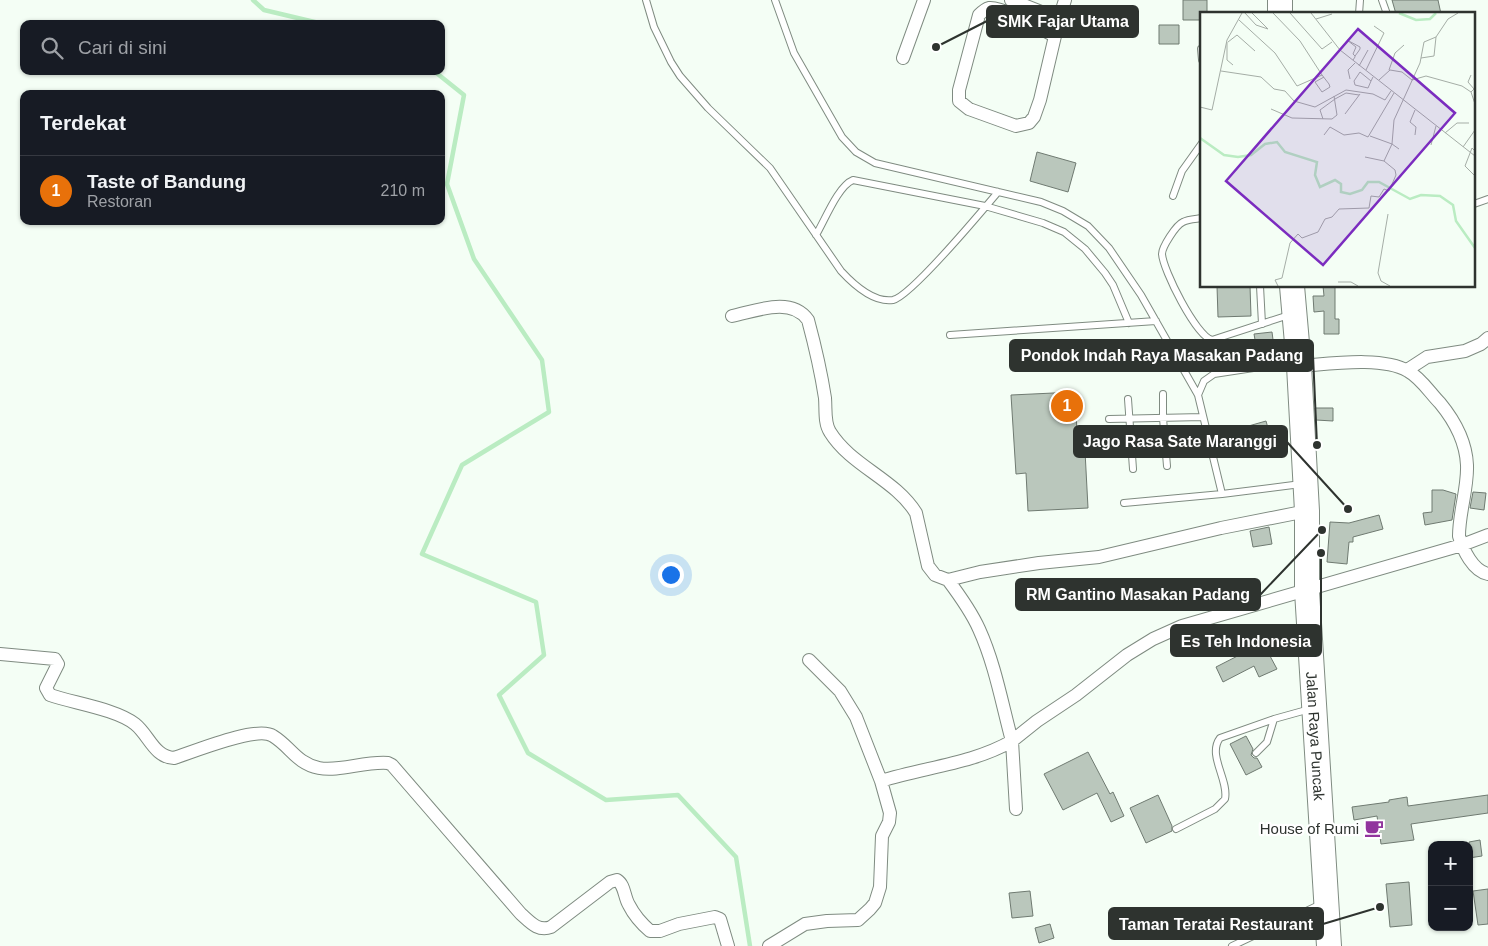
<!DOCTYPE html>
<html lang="id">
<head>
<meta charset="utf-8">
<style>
	:root { --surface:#171b24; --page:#20242c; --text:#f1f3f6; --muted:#9ea1a6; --line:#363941; --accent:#8c9099 }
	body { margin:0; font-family:Arial,sans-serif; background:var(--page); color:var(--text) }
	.controls { position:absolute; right:15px; bottom:15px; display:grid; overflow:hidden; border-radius:10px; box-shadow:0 1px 4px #0004 }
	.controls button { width:45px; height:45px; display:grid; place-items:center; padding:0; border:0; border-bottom:1px solid var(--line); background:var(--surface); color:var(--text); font:25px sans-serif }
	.you { position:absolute; left:670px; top:574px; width:18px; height:18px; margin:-12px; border:4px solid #fff; border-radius:50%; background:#1a73e8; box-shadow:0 0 0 8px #1a73e833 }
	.badge { display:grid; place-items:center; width:32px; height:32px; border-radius:50%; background:var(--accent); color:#fff; font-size:16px; font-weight:700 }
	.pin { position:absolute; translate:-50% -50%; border:2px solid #fff; box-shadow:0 1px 5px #0006 }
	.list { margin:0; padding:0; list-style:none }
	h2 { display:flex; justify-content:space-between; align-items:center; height:65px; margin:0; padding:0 20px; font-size:21px }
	h2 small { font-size:16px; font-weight:400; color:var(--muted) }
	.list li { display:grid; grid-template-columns:32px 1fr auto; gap:15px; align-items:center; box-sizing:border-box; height:70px; padding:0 20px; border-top:1px solid var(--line) }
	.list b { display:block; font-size:19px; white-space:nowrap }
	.list p { margin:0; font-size:16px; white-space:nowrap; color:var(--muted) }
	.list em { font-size:16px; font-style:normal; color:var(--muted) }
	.icon { flex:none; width:28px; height:28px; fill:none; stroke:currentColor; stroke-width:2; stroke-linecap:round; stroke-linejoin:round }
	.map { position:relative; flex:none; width:1488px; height:946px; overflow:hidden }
	.search { position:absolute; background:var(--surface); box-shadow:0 1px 4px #0004; left:20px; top:20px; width:425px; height:55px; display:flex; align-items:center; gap:12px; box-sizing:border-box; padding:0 18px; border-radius:10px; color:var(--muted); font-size:19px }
	.panel { position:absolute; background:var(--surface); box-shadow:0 1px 4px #0004; left:20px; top:90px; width:425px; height:135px; border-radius:10px }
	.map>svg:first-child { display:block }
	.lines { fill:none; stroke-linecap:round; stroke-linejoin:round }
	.stream { stroke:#baecc2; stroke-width:4.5 }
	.building { fill:#bac7bc; stroke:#6f7a71 }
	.lane-casing { stroke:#7f8b81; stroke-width:8 }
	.street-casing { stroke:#7f8b81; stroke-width:14 }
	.highway-casing { stroke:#7f8b81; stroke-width:26 }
	.lane { stroke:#fff; stroke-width:6 }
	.street { stroke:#fff; stroke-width:12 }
	.highway { stroke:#fff; stroke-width:24 }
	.labels { text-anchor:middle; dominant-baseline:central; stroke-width:4.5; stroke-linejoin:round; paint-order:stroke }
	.street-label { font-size:15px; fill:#2e332f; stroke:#fff }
	.poi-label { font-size:15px; fill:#2e332f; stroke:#fff; text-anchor:end }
	.inset-river { fill:none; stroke:#baecc2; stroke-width:2.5 }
	.inset-road { fill:none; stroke:#a5ada6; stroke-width:1 }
	.view { fill:#7b2cbf; fill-opacity:0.15; stroke:#7b2cbf; stroke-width:2.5 }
	.inset-edge { fill:none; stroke:#2e332f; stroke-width:2.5 }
	.leader { fill:none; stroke:#2e332f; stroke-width:2 }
	.callout-dot { fill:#2e332f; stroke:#fff; stroke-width:2 }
	.callout { fill:#2e332f; stroke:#2e332f; stroke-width:2 }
	.callout-label { font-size:16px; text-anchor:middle; font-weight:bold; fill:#fff }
</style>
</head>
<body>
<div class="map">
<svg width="1488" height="946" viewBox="0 0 1488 946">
	<rect width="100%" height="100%" fill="#f4fef5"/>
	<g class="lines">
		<!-- stream -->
		<path class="stream" d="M253,0l11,10 59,14
			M434,71l30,24 -17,89 27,75 68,101 7,52 -87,53 -40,89 114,48 8,53 -45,40 29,58 78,47 72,-5 58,62 14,89"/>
	</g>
	<!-- building -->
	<path class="building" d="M1183,0h24v14h-5v6h-19z
		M1392,0h46l3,14h-45z
		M1159,25h20v19h-20z
		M1037,152l39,11 -8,29 -38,-11z
		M1217,286h33l1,30 -33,1z
		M1323,286h12v33h4v15h-15v-23l-10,1 -1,-16h11z
		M1272,332l3,23 -17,2 -4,-23z
		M1075,392l2,40h7l4,76 -60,3 -2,-38 -10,1 -5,-79z
		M1315,408h18v13l-17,-1z
		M1266,421l7,25 -20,6 -8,-25z
		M1432,490h11l13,4 -4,26 -27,5 -2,-12 9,-1z
		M1473,492l13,1 -2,17 -14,-2z
		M1379,515l4,14 -30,8v5h-4l-2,22 -20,-2 3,-40 19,1z
		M1269,527l3,17 -19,3 -3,-16z
		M1263,643l14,26 -18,8 -5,-11 -31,16 -7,-15z
		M1246,736l7,13 -2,6 3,3h3l5,9 -16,8 -16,-31z
		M1088,752l22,42 3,-2 11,24 -13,6 -14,-29 -34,17 -19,-36z
		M1158,795l14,31v5l-26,12 -16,-35z
		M1488,795v18l-77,11 3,16 -33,4 -4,-28 -23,4 -2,-13 37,-5v-2l18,-3 1,9z
		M1480,840l2,16 -13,2v-16z
		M1409,882l3,43 -22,2 -4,-43z
		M1488,889v35l-10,1 -5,-34z
		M1030,891l3,25 -21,2 -3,-25z
		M1050,924l4,14 -15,5 -4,-15z"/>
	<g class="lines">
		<!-- lane casing -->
		<g class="lane-casing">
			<path id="lane" d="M646,0l8,27 17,35 9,14 28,32 62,60 71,103c12,13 32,32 52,29 18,-4 89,-89 105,-108
				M775,0l19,53 48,84 14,15 19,11 166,39 22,9 25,15 21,22 32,47 57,100 24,99 79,-10
				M1382,0l5,14
				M1359,14l1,-14
				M1201,49l1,11
				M1173,196l9,-25 20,-28
				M1474,204l14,-5
				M1202,218c-6,1 -14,1 -19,4 -7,3 -21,25 -21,32 1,16 34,82 50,86l77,-25
				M816,235c9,-15 22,-49 37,-55l132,26 58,17 21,9 21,17 20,24 8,12 16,38
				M1260,286l2,38
				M950,335l206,-14
				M1163,394v24l4,48
				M1198,395l6,-14 10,-7 80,-12
				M1128,399l5,70
				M1109,419l94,-2
				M1124,503l98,-9
				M1256,753l11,-11 7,-23
				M1176,829l39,-20 10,-10c4,-19 -18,-44 -5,-61l54,-19 36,-10
				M1232,946l89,-42"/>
		</g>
		<!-- street casing -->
		<g class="street-casing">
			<path id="street" d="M1011,0l48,19 6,-19
				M1055,36c-14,-7 -53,-30 -66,-28 -4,1 -7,4 -10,7l-20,75v11l10,8 47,17 13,-3 5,-6 6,-17 19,-81
				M903,58l21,-58
				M732,316c24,-5 59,-20 76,4 7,26 13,52 17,78 1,11 -1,25 5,34 21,34 65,47 86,81l12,53 7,9 13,5 32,-8 59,-9 60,-6 122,-29 86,-17
				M1299,366c30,-2 83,-10 109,5 13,7 22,22 32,32 14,17 26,39 27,62 1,23 -8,47 -8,71 4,14 14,35 29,38
				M1407,370l20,-13 38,-6 16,-7 7,-6
				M0,654l55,5 3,5 -12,24 4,7c23,8 66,14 85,29 14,11 19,33 39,34 19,-6 83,-33 99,-22 18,11 23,27 46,32 20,4 46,-7 69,-5l4,2 129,149c9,8 17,18 30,13l59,-45 7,-2c8,5 7,17 12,25 5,10 13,19 21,26h10l19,-7 36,-7 5,2 8,27
				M881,781c44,-14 91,-17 131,-40 -10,-37 -17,-77 -33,-112 -8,-18 -19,-33 -31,-49
				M1016,809l-4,-68 25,-20 39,-26 51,-40 26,-16 29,-13 280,-81 26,-10
				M769,946l36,-22 22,-3 31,-1 12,-11 5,-6 5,-16 2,-51 7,-14 1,-9 -9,-32 -25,-64 -16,-26 -31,-31"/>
		</g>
		<!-- highway casing -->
		<g class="highway-casing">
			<g id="highway">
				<path d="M1280,0v14"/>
				<path id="s1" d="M1292,286l7,80 8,145v80l22,355"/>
			</g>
		</g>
		<!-- lane -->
		<use href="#lane" class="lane"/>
		<!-- street -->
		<use href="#street" class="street"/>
		<!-- highway -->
		<use href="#highway" class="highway"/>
	</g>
	<!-- icons -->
	<defs>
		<g id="cafe-bare" transform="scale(1.5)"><path d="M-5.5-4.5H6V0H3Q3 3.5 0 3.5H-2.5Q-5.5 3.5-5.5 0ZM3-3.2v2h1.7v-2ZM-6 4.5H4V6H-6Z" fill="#91349d" stroke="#fff" stroke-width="2.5" paint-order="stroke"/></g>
	</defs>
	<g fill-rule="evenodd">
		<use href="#cafe-bare" x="1374" y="828"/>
	</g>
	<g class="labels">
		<!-- street labels -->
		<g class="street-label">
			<text stroke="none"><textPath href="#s1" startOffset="451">Jalan Raya Puncak</textPath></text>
		</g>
		<!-- poi labels -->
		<g class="poi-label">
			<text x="1359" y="828">House of Rumi</text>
		</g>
	</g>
	<!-- overview -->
	<g transform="translate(1200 12)">
		<rect width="275" height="275" fill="#f4fef5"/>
		<path class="inset-river" d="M199,1l17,7 14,-1 6,-6M0,126l24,17 14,2 13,-2 14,-11 12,-2 8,10 32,10 -2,13 5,12 15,-7 6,4v8l9,2 12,-4 6,-8h11l31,17 11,-4 19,1 13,9 3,16 19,27"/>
		<path class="inset-road" d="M45,1l11,12 12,4 -16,-16M90,1l32,36 10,-7M111,1l29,37 135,106M116,7l16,-5M39,8l36,33 22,33 25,-11 -22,-34 -27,-28M27,30v18l6,5M28,30l9,-7 18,16M221,46l13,-2 2,-19M153,48l2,-3v-1l3,-4 2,-3v-2l-13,-7 9,7 -3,7 2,2M159,54l9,-16M166,58l18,-37 -10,-7M189,58l6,-17 9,-8M21,59l40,6 13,12 11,2 9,10 21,6 31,-17 27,4 12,6 6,-9M122,63l7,9 1,3 -8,5 -7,-10 9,-5M150,67l-2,-9 7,-7M179,68l11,-10 12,2 10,8 14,-4 36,10 9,6 4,12M171,69l-11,-9 -6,9 1,4 13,3 3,-7 2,-4M271,80l3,-3 -6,-7 3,-7M0,95l12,3 15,-70 15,-27M71,97l21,9 40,1 5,-4 -3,-19M215,98l-5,12 6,5 -1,8M145,102l15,-20M123,107l-3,-9 15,-11 11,-6 13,2M245,121l12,-10h12M124,123l6,-8 14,8 15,-2 9,4 26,-44M170,124l22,8 -8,17M231,133l5,-19M263,135l12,-17M199,137l-7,-5 2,-24 26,-57 4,-21 12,-5 12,-18 10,-6M275,139l-3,-3 -7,18 10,10M188,202l-10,59 3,8 9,5M138,270h13l7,4M78,274l-3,-6 7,-2 8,-35 8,-9 4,4 16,-6 7,-13 7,-2 7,-8 30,-1 2,-12 8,1 5,-8 5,2 7,-16 -1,-5 -11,-9 -19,-4"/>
		<path class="view" d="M158,17l97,84 -132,152 -97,-84z"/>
		<rect width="275" height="275" class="inset-edge"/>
	</g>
	<!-- callouts -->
	<path class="leader" d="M936 47L987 21M1317 445L1313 355M1348 509L1287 442M1322 530L1260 595M1321 553L1321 641M1380 907L1323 924"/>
	<g class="callout-dot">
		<circle cx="936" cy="47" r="5"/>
		<circle cx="1317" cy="445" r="5"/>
		<circle cx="1348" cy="509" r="5"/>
		<circle cx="1322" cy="530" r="5"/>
		<circle cx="1321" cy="553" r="5"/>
		<circle cx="1380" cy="907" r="5"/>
	</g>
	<g class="callout">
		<rect x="987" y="6" width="151" height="31" rx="5"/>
		<rect x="1010" y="340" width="303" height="31" rx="5"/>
		<rect x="1074" y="426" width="213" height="31" rx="5"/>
		<rect x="1016" y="579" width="244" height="31" rx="5"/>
		<rect x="1171" y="625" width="150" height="31" rx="5"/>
		<rect x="1109" y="908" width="214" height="31" rx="5"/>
	</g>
	<g class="callout-label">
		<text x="1063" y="27">SMK Fajar Utama</text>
		<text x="1162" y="361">Pondok Indah Raya Masakan Padang</text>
		<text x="1180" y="447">Jago Rasa Sate Maranggi</text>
		<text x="1138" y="600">RM Gantino Masakan Padang</text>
		<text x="1246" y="647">Es Teh Indonesia</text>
		<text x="1216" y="930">Taman Teratai Restaurant</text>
	</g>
</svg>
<div class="controls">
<button>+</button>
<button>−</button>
</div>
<div class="you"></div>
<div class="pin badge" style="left:1067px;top:406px;background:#e8710a">1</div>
<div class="search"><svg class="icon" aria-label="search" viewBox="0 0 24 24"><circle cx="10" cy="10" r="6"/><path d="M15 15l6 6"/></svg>Cari di sini</div>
<section class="panel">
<h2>Terdekat<small></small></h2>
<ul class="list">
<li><span class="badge" style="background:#e8710a">1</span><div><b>Taste of Bandung</b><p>Restoran</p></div><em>210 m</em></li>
</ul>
</section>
</div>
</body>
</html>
